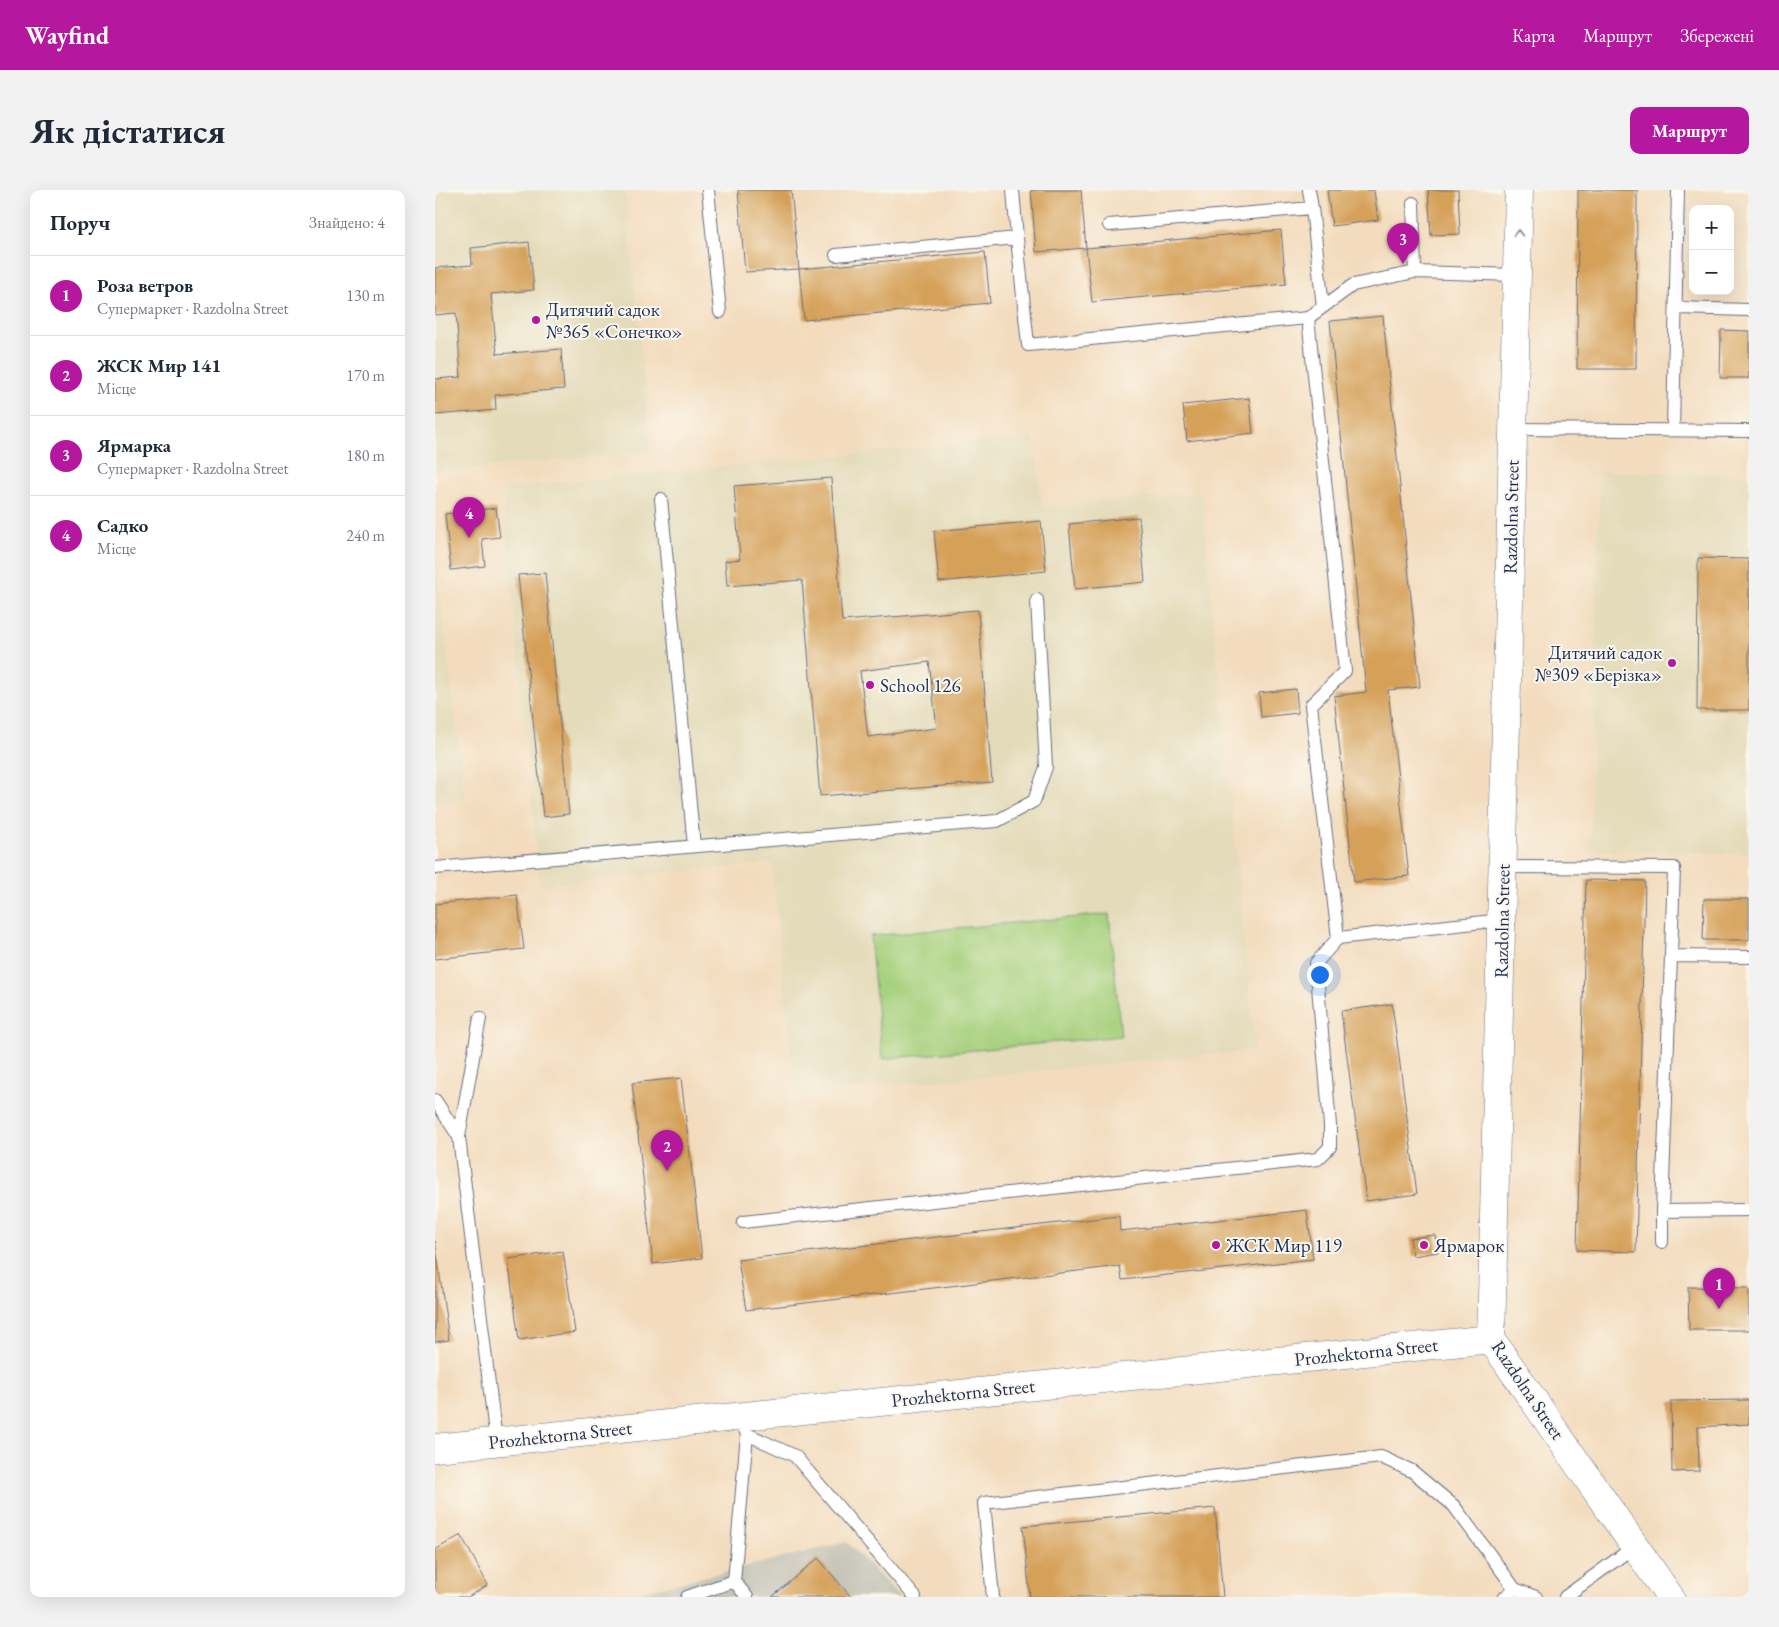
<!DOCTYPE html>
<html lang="uk">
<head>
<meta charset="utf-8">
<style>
	:root { --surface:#fff; --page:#f2f2f3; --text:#1f2937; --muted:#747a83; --line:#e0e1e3; --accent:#b5179e }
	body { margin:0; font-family:"EB Garamond",serif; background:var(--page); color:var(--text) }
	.controls { position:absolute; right:15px; top:15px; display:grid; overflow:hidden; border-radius:10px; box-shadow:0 5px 20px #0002 }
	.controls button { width:45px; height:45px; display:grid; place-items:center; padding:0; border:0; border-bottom:1px solid var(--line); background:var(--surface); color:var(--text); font:25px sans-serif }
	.you { position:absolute; left:884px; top:784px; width:18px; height:18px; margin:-12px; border:4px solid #fff; border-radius:50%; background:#1a73e8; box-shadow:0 0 0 8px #1a73e833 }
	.badge { display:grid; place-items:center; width:32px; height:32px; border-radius:50%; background:var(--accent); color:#fff; font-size:16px; font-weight:700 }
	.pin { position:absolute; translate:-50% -41px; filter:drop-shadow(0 1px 2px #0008) }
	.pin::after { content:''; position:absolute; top:26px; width:18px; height:15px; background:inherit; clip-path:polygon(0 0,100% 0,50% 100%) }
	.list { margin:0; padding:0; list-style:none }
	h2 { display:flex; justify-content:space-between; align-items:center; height:65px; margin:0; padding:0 20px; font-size:21px }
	h2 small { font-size:16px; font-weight:400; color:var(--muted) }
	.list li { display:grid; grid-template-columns:32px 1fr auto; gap:15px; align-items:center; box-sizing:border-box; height:80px; padding:0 20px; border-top:1px solid var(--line) }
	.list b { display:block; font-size:19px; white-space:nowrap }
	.list p { margin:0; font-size:16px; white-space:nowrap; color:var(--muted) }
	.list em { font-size:16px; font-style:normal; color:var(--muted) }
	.map { position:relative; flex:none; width:1314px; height:1407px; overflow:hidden; border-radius:10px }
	header { display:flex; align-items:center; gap:30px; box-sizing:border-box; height:70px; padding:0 25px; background:var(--accent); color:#fff }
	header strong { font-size:24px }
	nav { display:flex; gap:28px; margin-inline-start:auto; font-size:18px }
	.intro { display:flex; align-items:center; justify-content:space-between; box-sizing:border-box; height:120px; padding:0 30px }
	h1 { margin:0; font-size:35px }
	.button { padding:12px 22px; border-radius:10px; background:var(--accent); color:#fff; font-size:18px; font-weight:700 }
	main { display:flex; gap:30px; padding:0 30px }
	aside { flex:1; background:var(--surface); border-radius:10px; box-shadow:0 5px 20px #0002 }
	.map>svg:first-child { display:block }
	.built { fill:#e4dbba }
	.industrial { fill:#c6c5b8 }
	.green { fill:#a5d07c; stroke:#60806d }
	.building { fill:#d5a058; fill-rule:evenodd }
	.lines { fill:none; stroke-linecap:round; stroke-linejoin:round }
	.lane-casing { stroke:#676c7f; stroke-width:14 }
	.secondary-casing { stroke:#676c7f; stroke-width:29 }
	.lane { stroke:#fff; stroke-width:12 }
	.secondary { stroke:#fff; stroke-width:28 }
	.oneway { stroke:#8d97ae }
	.poi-dot { fill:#b5179e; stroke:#fbf7ec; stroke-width:2 }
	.labels { text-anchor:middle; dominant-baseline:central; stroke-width:4; stroke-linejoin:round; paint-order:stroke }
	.poi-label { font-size:19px; fill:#1b2f5e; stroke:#fbf7ec; text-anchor:start }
	.street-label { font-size:19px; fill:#1b2f5e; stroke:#fbf7ec }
</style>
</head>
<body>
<header>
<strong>Wayfind</strong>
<nav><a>Карта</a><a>Маршрут</a><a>Збережені</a></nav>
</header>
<div class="intro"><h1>Як дістатися</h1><a class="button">Маршрут</a></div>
<main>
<aside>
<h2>Поруч<small>Знайдено: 4</small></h2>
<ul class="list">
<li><span class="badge">1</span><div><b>Роза ветров</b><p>Супермаркет · Razdolna Street</p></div><em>130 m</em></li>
<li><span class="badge">2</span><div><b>ЖСК Мир 141</b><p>Місце</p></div><em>170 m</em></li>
<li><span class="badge">3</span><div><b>Ярмарка</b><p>Супермаркет · Razdolna Street</p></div><em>180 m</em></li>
<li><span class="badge">4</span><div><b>Садко</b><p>Місце</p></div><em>240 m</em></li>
</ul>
</aside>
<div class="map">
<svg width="1314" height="1407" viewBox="0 0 1314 1407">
	<rect width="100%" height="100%" fill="#fbf7ec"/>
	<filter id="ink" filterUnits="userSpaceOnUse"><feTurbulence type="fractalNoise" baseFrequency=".02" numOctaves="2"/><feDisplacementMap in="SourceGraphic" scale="10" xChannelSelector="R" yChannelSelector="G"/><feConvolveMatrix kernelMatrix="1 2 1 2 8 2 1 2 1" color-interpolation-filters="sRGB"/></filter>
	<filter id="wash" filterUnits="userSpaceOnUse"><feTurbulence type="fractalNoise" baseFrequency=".0096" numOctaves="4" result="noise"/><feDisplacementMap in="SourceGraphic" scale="20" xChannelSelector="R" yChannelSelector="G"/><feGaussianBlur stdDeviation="1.12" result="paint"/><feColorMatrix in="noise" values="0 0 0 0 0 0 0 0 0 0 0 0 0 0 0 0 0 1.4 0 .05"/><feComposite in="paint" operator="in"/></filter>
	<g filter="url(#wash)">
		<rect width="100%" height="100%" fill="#f3dcbd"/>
		<!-- built -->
		<path class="built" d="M0,0h190l26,261 -216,21z
			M599,247l8,71 159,-16 54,558 -460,45 -23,-232 -232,22 -38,-397z
			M1165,281l149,4v379l-159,-4z
			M0,362l30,248 -30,4z"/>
		<!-- industrial -->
		<path class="industrial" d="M412,1352l53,55h-278z"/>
		<!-- green -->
		<path class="green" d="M674,724l12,122 -239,23 -12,-123z"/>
		<g id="blocks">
			<!-- building -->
			<path class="building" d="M303,0h53l8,79 -54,3z
				M596,0h50l5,58 -50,4z
				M892,0h47l4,30 -46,6z
				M993,0h30l2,44 -29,1z
				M1143,0h59l-1,179h-59z
				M846,40l5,54 -194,18 -6,-54z
				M94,52l5,48 -43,4 6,60 64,-5 3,40 -69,6 1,15 -61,5v-36l26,-2 -5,-64 -21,2v-47l37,-3 -1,-17z
				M550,62l5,51 -186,17 -5,-51z
				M948,126l37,371 -32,3 21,186 -55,6 -20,-186 32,-4 -36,-371z
				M1286,140l28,1v47h-29z
				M814,208l4,35 -66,8 -4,-36z
				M396,288l11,143 136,-11 14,172 -172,14 -18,-216 -75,6 -2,-25 15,-2 -6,-73zM494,472l8,66 -69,9 -8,-66z
				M61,318l4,29 -18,2 3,27 -34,4 -6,-56z
				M704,327l6,65 -70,7 -6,-65z
				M606,331l5,50 -107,11 -5,-51z
				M1263,368l51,1v151h-52z
				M110,383l24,241 -26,3 -25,-242z
				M861,499l2,24 -37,4 -2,-24z
				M1151,690l59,1 -9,371 -59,-2z
				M82,705l7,54 -89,10v-55z
				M1269,709h45v41h-46z
				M957,814l25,190 -51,7 -25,-190z
				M246,888l21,180 -49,6 -21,-181z
				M872,1020l6,49 -191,21 -2,-14 -374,44 -8,-50 381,-44 1,15z
				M1000,1045l3,17 -25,4 -3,-18z
				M0,1051l14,99 -14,2z
				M128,1061l12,81 -56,8 -11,-81z
				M1253,1097l61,1v42h-60z
				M1314,1210v24l-51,3 1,44 -27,1 -1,-71z
				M780,1318l8,89h-193l-7,-71z
				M26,1345l27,50 -20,12h-33v-47z
				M383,1368l33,39h-79z"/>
		</g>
	</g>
	<g filter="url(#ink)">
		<use href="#blocks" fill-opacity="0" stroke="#676c7f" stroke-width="1"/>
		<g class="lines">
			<!-- lane casing -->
			<g class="lane-casing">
				<path id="lane" d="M273,0l12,122
					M874,0l3,18
					M978,13l2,69 102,3
					M674,35l203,-17 11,99
					M582,48l11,107 280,-27
					M401,65l181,-17 -4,-48
					M1241,118l73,2
					M1078,239l236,2
					M1238,240l5,-240
					M226,309l33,347
					M1068,677l171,1 -3,88
					M0,678l562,-47 37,-20 12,-34 -9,-167
					M903,748l164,-18
					M0,910l24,37 37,304
					M24,947l21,-119
					M1227,1021l9,-255 78,1
					M308,1032l575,-63 12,-12v-22l-14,-162 22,-25 -27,-233 34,-34 -37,-353 45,-33 62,-13
					M1227,1052v-31l87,-1
					M312,1244l48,22 120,141
					M299,1391l13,16
					M252,1407l47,-16 13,-147 -3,-6
					M558,1407l-9,-94 397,-46 31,14 42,35 61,83
					M1070,1407l10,-8 21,8
					M1130,1407l70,-51"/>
			</g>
			<!-- secondary casing -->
			<g class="secondary-casing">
				<path id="secondary" d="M1084,0l-28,1149 179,258
					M0,1258l1056,-109"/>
			</g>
			<!-- lane -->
			<use href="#lane" class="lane"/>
			<!-- secondary -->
			<use href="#secondary" class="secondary"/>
		</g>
		<!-- one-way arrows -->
		<defs><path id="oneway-chevron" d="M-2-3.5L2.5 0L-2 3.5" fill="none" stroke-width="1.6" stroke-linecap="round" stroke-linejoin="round" transform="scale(1.25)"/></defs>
		<use class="oneway" href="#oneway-chevron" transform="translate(1083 43) rotate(-89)"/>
	</g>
	<!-- markers -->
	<g class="poi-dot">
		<circle cx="101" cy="130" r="5"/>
		<circle cx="1237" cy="473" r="5"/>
		<circle cx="435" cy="495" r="5"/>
		<circle cx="781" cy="1055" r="5"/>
		<circle cx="989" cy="1055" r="5"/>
	</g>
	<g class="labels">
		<!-- poi labels -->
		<g class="poi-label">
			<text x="111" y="119">Дитячий садок<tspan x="111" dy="22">№365 «Сонечко»</tspan></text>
			<text x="1227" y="462" text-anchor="end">Дитячий садок<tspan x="1227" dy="22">№309 «Берізка»</tspan></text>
			<text x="445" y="495">School 126</text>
			<text x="791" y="1055">ЖСК Мир 119</text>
			<text x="999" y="1055">Ярмарок</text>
		</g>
		<!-- street labels -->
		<g class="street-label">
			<text transform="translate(1076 327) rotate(-89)">Razdolna Street</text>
			<text transform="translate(1067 731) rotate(-89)">Razdolna Street</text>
			<text transform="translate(931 1162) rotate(-6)">Prozhektorna Street</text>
			<text transform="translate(1093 1200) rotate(56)">Razdolna Street</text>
			<text transform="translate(528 1203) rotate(-6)">Prozhektorna Street</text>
			<text transform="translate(125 1245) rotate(-6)">Prozhektorna Street</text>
		</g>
	</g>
</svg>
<div class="controls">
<button>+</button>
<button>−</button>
</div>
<div class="you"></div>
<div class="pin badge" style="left:1284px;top:1119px">1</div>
<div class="pin badge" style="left:232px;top:981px">2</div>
<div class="pin badge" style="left:968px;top:74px">3</div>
<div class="pin badge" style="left:34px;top:348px">4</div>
</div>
</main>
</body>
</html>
